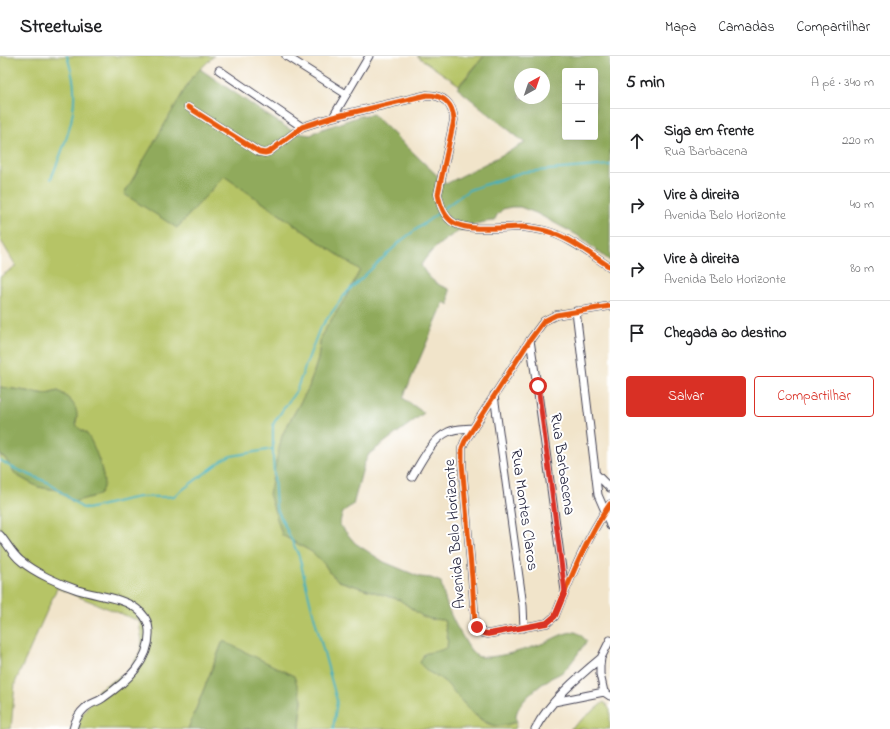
<!DOCTYPE html>
<html lang="pt">
<head>
<meta charset="utf-8">
<style>
	:root { --surface:#fff; --page:#f2f2f2; --text:#202124; --muted:#757577; --line:#e0e0e0; --accent:#d93025 }
	body { margin:0; font-family:"Indie Flower",sans-serif; background:var(--page); color:var(--text) }
	.controls { position:absolute; right:12px; top:12px; display:grid; overflow:hidden; border-radius:4px; box-shadow:0 4px 16px #0002 }
	.controls button { width:36px; height:36px; display:grid; place-items:center; padding:0; border:0; border-bottom:1px solid var(--line); background:var(--surface); color:var(--text); font:20px sans-serif }
	.compass { position:absolute; left:514px; top:12px; width:36px; height:36px; border-radius:50%; background:var(--surface); box-shadow:0 4px 16px #0002; rotate:40deg }
	.stop { position:absolute; width:12px; height:12px; margin:-9px; border:3px solid #d93025; border-radius:50%; background:#fff }
	.stop.end { background:#d93025; border-color:#fff; box-shadow:0 1px 4px #0008 }
	.list { margin:0; padding:0; list-style:none }
	h2 { display:flex; justify-content:space-between; align-items:center; height:52px; margin:0; padding:0 16px; font-size:17px }
	h2 small { font-size:13px; font-weight:400; color:var(--muted) }
	.list li { display:grid; grid-template-columns:26px 1fr auto; gap:12px; align-items:center; box-sizing:border-box; height:64px; padding:0 16px; border-top:1px solid var(--line) }
	.list b { display:block; font-size:15px; white-space:nowrap }
	.list p { margin:0; font-size:13px; white-space:nowrap; color:var(--muted) }
	.list em { font-size:13px; font-style:normal; color:var(--muted) }
	.actions { display:flex; gap:8px; padding:12px 16px }
	.actions a { flex:1; padding:9px 0; border:1px solid var(--accent); border-radius:4px; text-align:center; font-size:14px; color:var(--accent) }
	.actions .main { background:var(--accent); color:#fff }
	.icon { flex:none; width:22px; height:22px; fill:none; stroke:currentColor; stroke-width:2; stroke-linecap:round; stroke-linejoin:round }
	.map { position:relative; flex:none; width:610px; height:673px; overflow:hidden }
	header { display:flex; align-items:center; gap:24px; box-sizing:border-box; height:56px; padding:0 20px; background:var(--surface); border-bottom:1px solid var(--line) }
	header strong { font-size:19px }
	nav { display:flex; gap:22px; margin-inline-start:auto; font-size:14px }
	main { display:flex }
	aside { flex:1; background:var(--surface) }
	.map>svg:first-child { display:block }
	.green { fill:#b6c466; stroke:#6c7350 }
	.forest { fill:#90aa5b; stroke:#59664b; fill-rule:evenodd }
	.lines { fill:none; stroke-linecap:round; stroke-linejoin:round }
	.stream { stroke:#42b1bd; stroke-width:2 }
	.street-casing { stroke:#413f50; stroke-width:9 }
	.street { stroke:#fff; stroke-width:7 }
	.cycleway-casing { stroke:#fff; stroke-width:8 }
	.cycleway { stroke:#e8590c; stroke-width:5 }
	.route { stroke:#d93025; stroke-width:5 }
	.labels { text-anchor:middle; dominant-baseline:central; stroke-width:4; stroke-linejoin:round; paint-order:stroke }
	.street-label { font-size:16px; fill:#22223b; stroke:#fff }
</style>
</head>
<body>
<header>
<strong>Streetwise</strong>
<nav><a>Mapa</a><a>Camadas</a><a>Compartilhar</a></nav>
</header>
<main>
<div class="map">
<svg width="610" height="673" viewBox="0 0 610 673">
	<rect width="100%" height="100%" fill="#fff"/>
	<filter id="ink" filterUnits="userSpaceOnUse"><feTurbulence type="fractalNoise" baseFrequency=".025" numOctaves="2"/><feDisplacementMap in="SourceGraphic" scale="8" xChannelSelector="R" yChannelSelector="G"/><feConvolveMatrix kernelMatrix="1 2 1 2 8 2 1 2 1" color-interpolation-filters="sRGB"/></filter>
	<filter id="wash" filterUnits="userSpaceOnUse"><feTurbulence type="fractalNoise" baseFrequency=".012" numOctaves="4" result="noise"/><feDisplacementMap in="SourceGraphic" scale="16" xChannelSelector="R" yChannelSelector="G"/><feGaussianBlur stdDeviation="0.9" result="paint"/><feColorMatrix in="noise" values="0 0 0 0 0 0 0 0 0 0 0 0 0 0 0 0 0 1.4 0 .05"/><feComposite in="paint" operator="in"/></filter>
	<g filter="url(#wash)">
		<rect width="100%" height="100%" fill="#f1e4ca"/>
		<!-- green -->
		<path class="green" d="M0,0h214l-22,21 -15,151 47,-52 136,94 -15,29 -24,37 -3,23 -9,28 -27,48v100l30,17 13,13 5,8 9,8 61,19 22,16 8,3 14,1 4,19 -1,8 -5,3 -15,21c6,3 12,6 17,10 15,13 31,44 54,45 6,0 13,-3 19,-4l-2,7h-215l2,-30 -79,-58 -35,88h-112v-4l14,-23 4,-4 5,-9 29,-17 12,-20 2,-11 -3,-20 -82,-33 -42,95 -4,46h-11v-274l5,3 11,17 22,12 19,3 16,12 29,-31 -8,-23 -8,-15 -8,-5 -2,-5 1,-6 -5,-15 -7,-7 -7,-4 -11,3 -47,-7v-110l16,-11 -16,-27z
			M417,0h67l-25,29z
			M604,646l6,8v19h-40z"/>
		<!-- forest -->
		<path class="forest" d="M484,0h126v205l-33,-26 -41,-22 -16,-6h-9l-8,2 -6,6 -3,6c-27,1 -60,22 -73,44 6,12 15,20 28,24v16l-5,-3 -41,96 21,15 -55,41 -5,10 -11,41c-10,5 -12,9 -13,20l15,18 29,19 36,15 11,1 10,4c3,18 10,36 20,52 4,6 9,18 16,22 12,5 56,-8 69,-14 9,-4 18,-10 29,-10 5,1 8,6 12,9 -8,10 -14,21 -23,30 -4,3 -9,5 -13,7 -11,7 -41,29 -34,44 -6,1 -13,4 -18,4 -22,-1 -41,-31 -54,-44 -8,-7 -19,-9 -25,-19l4,-9c8,-3 16,-2 23,-7l1,-8 -4,-19 -14,-1 -8,-3 -22,-16 -61,-19 -9,-8 -5,-8 -13,-13 -30,-17 -13,-41 13,-59 27,-48 9,-28 3,-23 24,-37 15,-29 -136,-94 -47,52 -53,-34 68,-117 8,-8 67,46 29,18 15,2 6,-4 43,-15 13,-2 73,70 79,-41 -68,-55 10,-11zM565,15h30v66h-30zM520,18h24v24h-24z
			M0,331l47,7 11,-3c9,5 20,14 19,26 -1,4 -2,6 0,9 3,4 7,5 10,8 7,10 17,37 17,50 0,3 -3,7 -5,11l-26,7 -16,-12 -19,-3 -22,-12 -11,-17 -5,-3v-51l2,-3 -2,-4z
			M223,585l71,35 8,23 -2,30h-112z"/>
		<g class="lines">
			<!-- stream -->
			<path class="stream" d="M51,123c11,-28 25,-59 23,-90 0,-11 -4,-22 -7,-33
				M444,152l25,-18 54,-18 87,-7
				M0,404l11,7 38,16 32,24 6,2c17,-4 35,-9 52,-12 12,-1 23,1 35,-1l50,-37 7,-3 42,-7
				M333,673l4,-28 -26,-96 -12,-49 -23,-49 -3,-48v-34l2,-4 21,-30 23,-61 27,-37 56,-53 39,-29"/>
		</g>
	</g>
	<g filter="url(#ink)">
		<g class="lines">
			<!-- street casing -->
			<g class="street-casing">
				<path id="street" d="M286,0l60,38
					M219,14l83,57
					M188,51l71,45 6,1 4,-1 33,-25 31,-10 94,-22c17,0 26,9 27,25l-16,74c2,11 6,23 16,29 17,9 48,4 68,4 8,1 16,2 24,4 23,6 44,23 64,36
					M333,61l36,-61
					M610,250l-54,9 -12,6 -14,19 -65,101 -3,7v15l10,115 3,44 2,5 6,6 5,1 59,-11 8,-7c16,-39 31,-77 55,-112
					M576,255l22,184 7,16 5,15
					M530,284l7,46 28,205
					M494,339l29,211 1,22
					M596,418l14,14
					M412,421c9,-15 20,-38 36,-45 8,-4 17,-3 25,-4
					M0,479c7,8 12,19 21,26 14,12 39,23 57,29 13,4 28,6 41,10 15,5 29,13 30,30 2,31 -23,52 -46,68 -5,4 -13,5 -18,10 -7,6 -10,13 -12,21
					M610,584l-9,18 -1,8v8l4,18 6,4
					M554,646l50,-10
					M535,673c14,-27 43,-52 66,-71"/>
			</g>
			<!-- street -->
			<use href="#street" class="street"/>
			<!-- cycleway casing -->
			<g class="cycleway-casing">
				<path id="cycleway" d="M188,51l71,45 6,1 4,-1 33,-25 31,-10 94,-22c17,0 26,9 27,25l-16,74c2,11 6,23 16,29 17,9 48,4 68,4 8,1 16,2 24,4 23,6 44,23 64,36
					M610,250l-54,9 -12,6 -14,19 -65,101 -3,7v15l10,115 3,44 2,5 6,6 5,1 59,-11 8,-7c16,-39 31,-77 55,-112"/>
			</g>
			<!-- cycleway -->
			<use href="#cycleway" class="cycleway"/>
		</g>
	</g>
	<g class="lines" filter="url(#ink)">
		<!-- route -->
		<path class="route" d="M477,571l6,6 5,1 59,-11 8,-7 10,-24 -27,-206"/>
	</g>
	<g class="labels">
		<!-- street labels -->
		<g class="street-label">
			<text transform="translate(562 408) rotate(82)">Rua Barbacena</text>
			<text transform="translate(524 454) rotate(82)">Rua Montes Claros</text>
			<text transform="translate(455 478) rotate(-94)">Avenida Belo Horizonte</text>
		</g>
	</g>
</svg>
<div class="controls">
<button>+</button>
<button>−</button>
</div>
<svg class="compass" viewBox="-18 -18 36 36"><path d="M0-13l5 13h-10z" fill="#e53935"/><path d="M0 13l5-13h-10z" fill="#757577"/></svg>
<div class="stop" style="left:538px;top:330px"></div>
<div class="stop end" style="left:477px;top:571px"></div>
</div>
<aside>
<h2>5 min<small>A pé · 340 m</small></h2>
<ul class="list">
<li><svg class="icon" aria-label="ahead" viewBox="0 0 24 24"><path d="M12 20V5M6 11l6-6 6 6"/></svg><div><b>Siga em frente</b><p>Rua Barbacena</p></div><em>220 m</em></li>
<li><svg class="icon" aria-label="right" viewBox="0 0 24 24"><path d="M7 20v-9h11M14 6l5 5-5 5"/></svg><div><b>Vire à direita</b><p>Avenida Belo Horizonte</p></div><em>40 m</em></li>
<li><svg class="icon" aria-label="right" viewBox="0 0 24 24"><path d="M7 20v-9h11M14 6l5 5-5 5"/></svg><div><b>Vire à direita</b><p>Avenida Belo Horizonte</p></div><em>80 m</em></li>
<li><svg class="icon" aria-label="arrive" viewBox="0 0 24 24"><path d="M6 21V4h12l-3 4 3 4H6"/></svg><div><b>Chegada ao destino</b></div></li>
</ul>
<div class="actions"><a class="main">Salvar</a><a>Compartilhar</a></div>
</aside>
</main>
</body>
</html>
